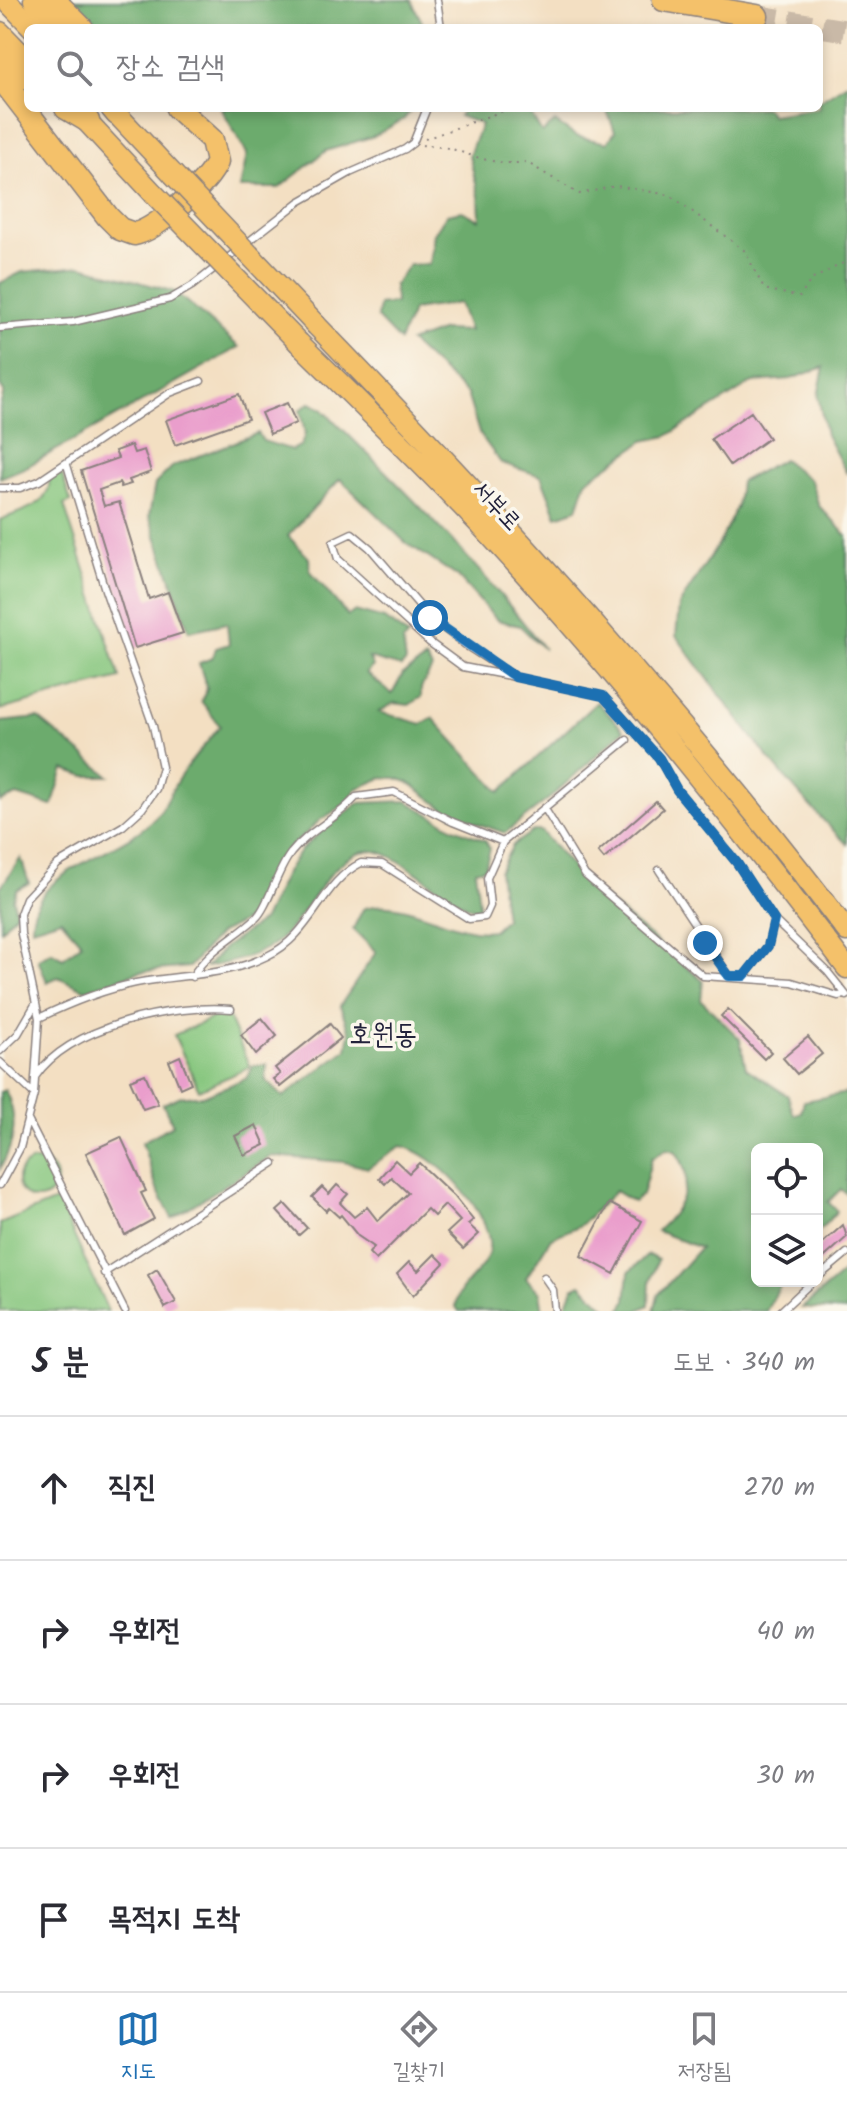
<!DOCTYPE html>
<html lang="ko">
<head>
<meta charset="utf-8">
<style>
	:root { --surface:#fff; --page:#f7f7f7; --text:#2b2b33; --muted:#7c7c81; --line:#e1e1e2; --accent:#1f6fb2 }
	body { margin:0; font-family:Kalam,"Poor Story",sans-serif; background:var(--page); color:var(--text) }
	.controls { position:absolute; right:24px; bottom:24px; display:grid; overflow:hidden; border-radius:12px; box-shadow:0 4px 12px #0003 }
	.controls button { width:72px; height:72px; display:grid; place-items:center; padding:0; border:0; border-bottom:2px solid var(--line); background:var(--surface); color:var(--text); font:40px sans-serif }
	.stop { position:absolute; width:24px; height:24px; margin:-18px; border:6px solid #1f6fb2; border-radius:50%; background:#fff }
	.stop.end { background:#1f6fb2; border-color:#fff; box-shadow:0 2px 8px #0008 }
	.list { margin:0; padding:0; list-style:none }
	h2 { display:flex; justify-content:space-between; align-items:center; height:104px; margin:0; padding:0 32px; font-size:34px }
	h2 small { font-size:26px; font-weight:400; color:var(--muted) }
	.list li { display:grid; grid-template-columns:52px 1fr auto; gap:24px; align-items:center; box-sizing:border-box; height:144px; padding:0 32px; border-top:2px solid var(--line) }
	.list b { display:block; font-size:30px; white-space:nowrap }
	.list em { font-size:26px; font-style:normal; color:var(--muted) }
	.icon { flex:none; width:44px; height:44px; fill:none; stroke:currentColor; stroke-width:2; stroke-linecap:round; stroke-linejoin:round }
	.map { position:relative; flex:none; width:847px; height:1311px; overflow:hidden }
	.search { position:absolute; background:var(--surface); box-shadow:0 4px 12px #0003; left:24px; right:24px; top:24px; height:88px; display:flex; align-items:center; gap:20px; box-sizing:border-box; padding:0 28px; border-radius:12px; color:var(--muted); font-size:30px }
	.sheet { height:680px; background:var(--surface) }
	nav { display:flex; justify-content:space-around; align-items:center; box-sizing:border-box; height:112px; border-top:2px solid var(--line); background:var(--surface); font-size:22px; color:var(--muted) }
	nav a { display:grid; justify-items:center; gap:4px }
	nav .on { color:var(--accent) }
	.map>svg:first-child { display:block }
	.green { fill:#86c67e; stroke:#54745c; stroke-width:2 }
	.forest { fill:#6cab6d; stroke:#476654; stroke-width:2 }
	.building { fill:#ea9ecc }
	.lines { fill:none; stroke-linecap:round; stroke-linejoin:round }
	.motorway-tunnel { stroke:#c9b9a7; stroke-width:22; stroke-dasharray:22 11; stroke-linecap:butt }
	.service-casing { stroke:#8a807e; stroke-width:9 }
	.trunk-casing { stroke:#8a807e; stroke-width:23 }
	.motorway-casing { stroke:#8a807e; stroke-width:25 }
	.path { stroke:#8a807e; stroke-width:2; stroke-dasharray:2 6; stroke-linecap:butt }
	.service { stroke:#fff; stroke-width:6 }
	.trunk { stroke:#f4c16b; stroke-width:20 }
	.motorway { stroke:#f4c16b; stroke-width:22 }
	.trunk-bridge-casing { stroke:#8a807e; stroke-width:23; stroke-linecap:butt }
	.trunk-bridge { stroke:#f4c16b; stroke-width:20 }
	.route { stroke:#1f6fb2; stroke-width:10 }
	.labels { text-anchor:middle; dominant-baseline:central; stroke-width:7; stroke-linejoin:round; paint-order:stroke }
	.street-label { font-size:24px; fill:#22223b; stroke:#fbf7ec }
	.quarter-label { font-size:28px; fill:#22223b; stroke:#fbf7ec }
</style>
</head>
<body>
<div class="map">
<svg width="847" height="1311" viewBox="0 0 847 1311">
	<rect width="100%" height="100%" fill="#fbf7ec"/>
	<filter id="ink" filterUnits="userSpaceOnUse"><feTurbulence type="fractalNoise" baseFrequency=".0125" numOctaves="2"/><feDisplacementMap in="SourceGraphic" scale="16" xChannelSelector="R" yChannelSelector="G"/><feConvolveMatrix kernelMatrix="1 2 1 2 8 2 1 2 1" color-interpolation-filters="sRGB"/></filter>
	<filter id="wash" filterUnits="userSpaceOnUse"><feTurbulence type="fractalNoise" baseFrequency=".006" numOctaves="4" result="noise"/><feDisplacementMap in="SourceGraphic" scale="32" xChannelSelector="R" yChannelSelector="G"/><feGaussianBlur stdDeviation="1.8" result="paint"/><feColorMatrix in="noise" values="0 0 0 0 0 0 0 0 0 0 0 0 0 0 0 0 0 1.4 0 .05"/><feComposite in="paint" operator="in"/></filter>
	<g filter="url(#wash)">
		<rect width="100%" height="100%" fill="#f3dfc2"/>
		<!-- green -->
		<path class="green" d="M61,472l10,30 -7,3 56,173 -120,32v-190c22,-10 53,-14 49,-43z
			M226,1012l24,55 -51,23 -25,-55z
			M18 1180a19 19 0 1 1 38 0a19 19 0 1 1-38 0Z
			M58,1200l50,111h-108v-87z"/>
		<!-- forest -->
		<path class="forest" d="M75,0h336l14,28h-319l-29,-21z
			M847,83v391l-21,-39 -8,-39 6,-29 -33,12 -38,3 -86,54 -23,5 -58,40 -9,28 -20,7 -16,-40 -40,-13 -22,-30 -12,-39 -57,-52 33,-12 26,1 -10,-28 -46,7 -14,31 -22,-23 2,-13 16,-2 -1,-18 15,-20 21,-1 4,-31 13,-19 15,-3 18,9 -1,-24 -10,-41 12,-31 -22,-8 6,-8h62l15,25 13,-11 21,14 31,7 8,-11 -9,-24h160l5,7 48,-7v-7z
			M221,108h192l-9,11 -30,17 -48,15 -47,37h-39l7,-34z
			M82,266l93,26 64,55 -213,120 -26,11v-71l4,-15 -4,-6v-103l22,-11z
			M310,403l11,5c78,76 157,154 223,241l-24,-23 -23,-6 -39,-43 -53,-35 -65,-63 -52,57 21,22 1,13 38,45 7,-5 29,8 24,17 -5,6 3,20 -5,5 -32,-9 4,8 -7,7 26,21 11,-20 23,-15 6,9 -11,20v9l-12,8 -15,-2 -15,9 43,12 11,-6 67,74 97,-90 27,28 -73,67 -46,36 -52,-18 -45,-33 -12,-4h-14l-26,11 -8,14 -28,17 -44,41 -18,47 -11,12 -27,13 -31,34 -51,5 -52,18 -28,-13 -11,5 -9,-23 14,-7 11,6 19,-15 -21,-24 -29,9c-1,-62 95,-73 127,-115 9,-12 14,-27 22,-38 12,-17 26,-32 39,-49l-19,-25 6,-12 -8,-26 13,-5 4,-10 13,-4 -2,-21 -38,8 -40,-115 6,-32 18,-18 85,-33 5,8 29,9 9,-5 4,-11 -5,-24z
			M783,459l28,22 8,25 28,30v308c-65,-62 -117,-136 -171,-208l3,-31 42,-65 16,-34 3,-24z
			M38,718l71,58h-24l-21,-7 -12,37 -35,-11 -17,7v-80z
			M407,801l47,27 31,12 5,9 -5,19 -10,2 5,41c-36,-11 -78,-57 -106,-60 -42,-6 -67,70 -99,92 -20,14 -44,20 -69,24l19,-20 38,-27 23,-48 15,-22 23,-21 35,-26z
			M533,831h8l42,49 120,101 -2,19 39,39 6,29 42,28 6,19 7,-3 3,-11 43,-8v101l-6,-5 -13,13 9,9 -20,22v-84h-60v132h26l-17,30h-112l4,-16 42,-47 -43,-17c24,-22 41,-52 18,-80l-9,-2 -14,9 -10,37 -9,7 -18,-11 -34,34 -30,13 -25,40 14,15 3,18h-84l-3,-4c0,-24 30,-35 33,-57 5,-36 -55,-99 -88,-104l-33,22 -24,-6 -72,-6 -100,62 -15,-29 -15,-47 31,-17 -10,-21 18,-8h22l44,-18 6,-13h14l-2,14 18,18 64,-48 3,-16 -10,-27 36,-54 -23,-23 10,-20c38,-16 93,28 130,21l12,-11 -6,-48 14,-26z
			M21,858l8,25 -13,7 -3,9 3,14 -15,17 -1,-42z
			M5,1090c14,28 10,52 -5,79v-77z
			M648,1255l10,5 -8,21 -1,24 -12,6h-16l5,-11 3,-28z
			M847,1270v41l-45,-3z
			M581,1284l26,25 5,2h-48l9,-23z"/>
		<g id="blocks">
			<!-- building -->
			<path class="building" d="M239,394l9,25 -73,26 -9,-25z
				M287,403l9,20 -26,11 -9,-21z
				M751,412l18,26 -39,28 -19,-27z
				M131,445l3,8 10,-3 7,22 -22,8 2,4 -10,3 -2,-4 -20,7 5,16 15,-4 30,97 19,-7 15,41 -48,15 -54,-177 37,-13 -3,-7z
				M656,801l7,8 -59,50 -6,-7z
				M728,1009l43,43 -7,7 -43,-43z
				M262,1018l15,18 -21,19 -15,-20z
				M330,1024l11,14 -61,49 -7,-8 7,-5 -5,-6z
				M808,1037l14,17 -25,20 -14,-16z
				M180,1056l11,27 -11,5 -11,-27z
				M145,1074l13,30 -15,5 -13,-29z
				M256,1125l9,20 -21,10 -9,-19z
				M121,1137l25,54 -5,2 13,26 -29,16 -39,-82z
				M395,1160l14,13 10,-10 35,33 19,24 -5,4 11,10 -16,15 -16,-16 13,-12 -15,-16 -11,11 -7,-7 -51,51 -7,-7 5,-6 -16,-11 -17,-21 -2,2 -10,-9 -3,3 -14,-14 10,-10 7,7 8,-9 11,9 -8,9 14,14 13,-10 11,14 30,-28 -17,-16 -6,7 -6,-6z
				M609,1203l33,18 -28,53 -33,-18z
				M285,1204l22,24 -8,7 -22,-24z
				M843,1225l4,12 -30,27v-16z
				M435,1254l9,9 -31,33 -16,-22 12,-12 9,9z
				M157,1269l19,33 -11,6 -17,-33z"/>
		</g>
	</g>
	<g filter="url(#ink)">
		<use href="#blocks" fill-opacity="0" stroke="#8a807e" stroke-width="2"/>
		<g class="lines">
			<!-- motorway-tunnel -->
			<path class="motorway-tunnel" d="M757,16l90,15"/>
			<!-- service casing -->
			<g class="service-casing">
				<path id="service" d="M437,0l4,28
					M0,328l73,-6 97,-23 22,-13 107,-84 51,-29 55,-24 8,-6 14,-35
					M0,488h20l19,-7 131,-88 31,-12
					M515,677l-52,-10 -34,-25 -91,-83 -5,-17 19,-9 18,15 60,70 38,29 47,30 88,19 56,62 18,32 60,73 37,57 53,51 20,25
					M545,809l40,66 118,101 89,6 46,14 8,-1
					M659,870l70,106
					M745,975l23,-29 6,-26
					M192,977c16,-27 42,-39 64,-59 12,-11 21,-48 35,-65 18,-23 46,-34 65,-56l38,-5 59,30 50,20
					M39,1018c31,-15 63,-28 97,-35 45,-9 89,-6 131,-27 46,-21 53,-73 94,-93l21,1 87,55 16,-2 5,-11 -3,-28 16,-36 124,-102
					M0,1051l18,-17 18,-31
					M0,1062l34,32
					M35,1077c35,-51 137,-73 196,-68
					M28,1120l97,191
					M0,1185l20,-37 14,-54 5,-76 -18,-84 -1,-20 6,-16 32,-34 65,-38 19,-17 14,-20 6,-22 -9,-41 -48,-136 -38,-125
					M104,1273l170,-110
					M544,1277l9,13 2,21
					M817,1278l30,-25
					M781,1311l32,-30"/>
			</g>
			<!-- trunk casing -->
			<g class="trunk-casing">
				<path id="trunk" d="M6,0l27,28
					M0,32l28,29
					M111,108l62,66
					M77,111l76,82
					M317,326c187,193 367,391 530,605
					M299,343c62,61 125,122 184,185 130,139 249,289 364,440"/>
			</g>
			<!-- motorway casing -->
			<g class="motorway-casing">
				<path id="motorway" d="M35,0l20,28
					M54,0l28,28
					M664,0l93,16
					M0,54l28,25
					M0,77l108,140 12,12 14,5c22,-3 74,-51 83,-72l-5,-22 -35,-32
					M66,108l22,13
					M112,108l5,6"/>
			</g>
			<!-- path -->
			<path class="path" d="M425,139l86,-31
				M422,145c10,2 23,1 33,5 23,8 46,16 71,12l53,32 37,-8 54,9 75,56 19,38 36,8 11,-17 36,-19"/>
			<!-- service -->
			<use href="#service" class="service"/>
			<!-- trunk -->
			<use href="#trunk" class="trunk"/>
			<!-- motorway -->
			<use href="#motorway" class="motorway"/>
			<!-- trunk-bridge casing -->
			<g class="trunk-bridge-casing">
				<path id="trunk-bridge" d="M173,174l144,152
					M153,193l146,150"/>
			</g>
			<!-- trunk-bridge -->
			<use href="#trunk-bridge" class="trunk-bridge"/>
		</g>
	</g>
	<g class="lines" filter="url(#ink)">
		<!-- route -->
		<path class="route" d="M430,618l85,59 88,19 56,62 18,32 60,73 37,57 -6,26 -24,30h-15l-24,-33"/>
	</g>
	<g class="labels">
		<!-- street labels -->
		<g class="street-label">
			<text transform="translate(496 506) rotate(47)">서부로</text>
		</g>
		<!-- quarter labels -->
		<g class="quarter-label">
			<text x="383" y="1035">호원동</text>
		</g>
	</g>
</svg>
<div class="controls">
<button><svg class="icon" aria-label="locate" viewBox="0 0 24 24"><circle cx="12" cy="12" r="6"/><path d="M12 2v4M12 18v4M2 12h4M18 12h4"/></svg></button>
<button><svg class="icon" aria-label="layers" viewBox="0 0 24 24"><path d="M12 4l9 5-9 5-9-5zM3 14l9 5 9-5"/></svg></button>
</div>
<div class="stop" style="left:430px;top:618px"></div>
<div class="stop end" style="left:705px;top:943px"></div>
<div class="search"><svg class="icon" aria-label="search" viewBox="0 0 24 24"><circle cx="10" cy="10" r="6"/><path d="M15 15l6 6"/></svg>장소 검색</div>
</div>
<section class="sheet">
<h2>5 분<small>도보 · 340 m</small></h2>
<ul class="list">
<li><svg class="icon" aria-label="ahead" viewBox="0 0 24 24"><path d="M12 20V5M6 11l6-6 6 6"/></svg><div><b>직진</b></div><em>270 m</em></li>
<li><svg class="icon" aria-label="right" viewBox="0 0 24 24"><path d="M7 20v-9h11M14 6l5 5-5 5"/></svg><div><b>우회전</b></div><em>40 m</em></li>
<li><svg class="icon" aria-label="right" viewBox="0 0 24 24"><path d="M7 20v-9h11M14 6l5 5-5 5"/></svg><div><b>우회전</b></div><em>30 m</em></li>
<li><svg class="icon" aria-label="arrive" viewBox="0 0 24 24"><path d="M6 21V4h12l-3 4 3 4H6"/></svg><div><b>목적지 도착</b></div></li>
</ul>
</section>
<nav>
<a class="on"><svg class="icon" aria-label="map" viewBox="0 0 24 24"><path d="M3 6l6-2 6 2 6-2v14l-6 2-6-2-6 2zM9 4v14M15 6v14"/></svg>지도</a>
<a><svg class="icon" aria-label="directions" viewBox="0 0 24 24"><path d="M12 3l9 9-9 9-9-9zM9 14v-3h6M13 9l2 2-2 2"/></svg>길찾기</a>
<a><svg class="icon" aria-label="saved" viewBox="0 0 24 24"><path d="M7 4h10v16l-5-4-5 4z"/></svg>저장됨</a>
</nav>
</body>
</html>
